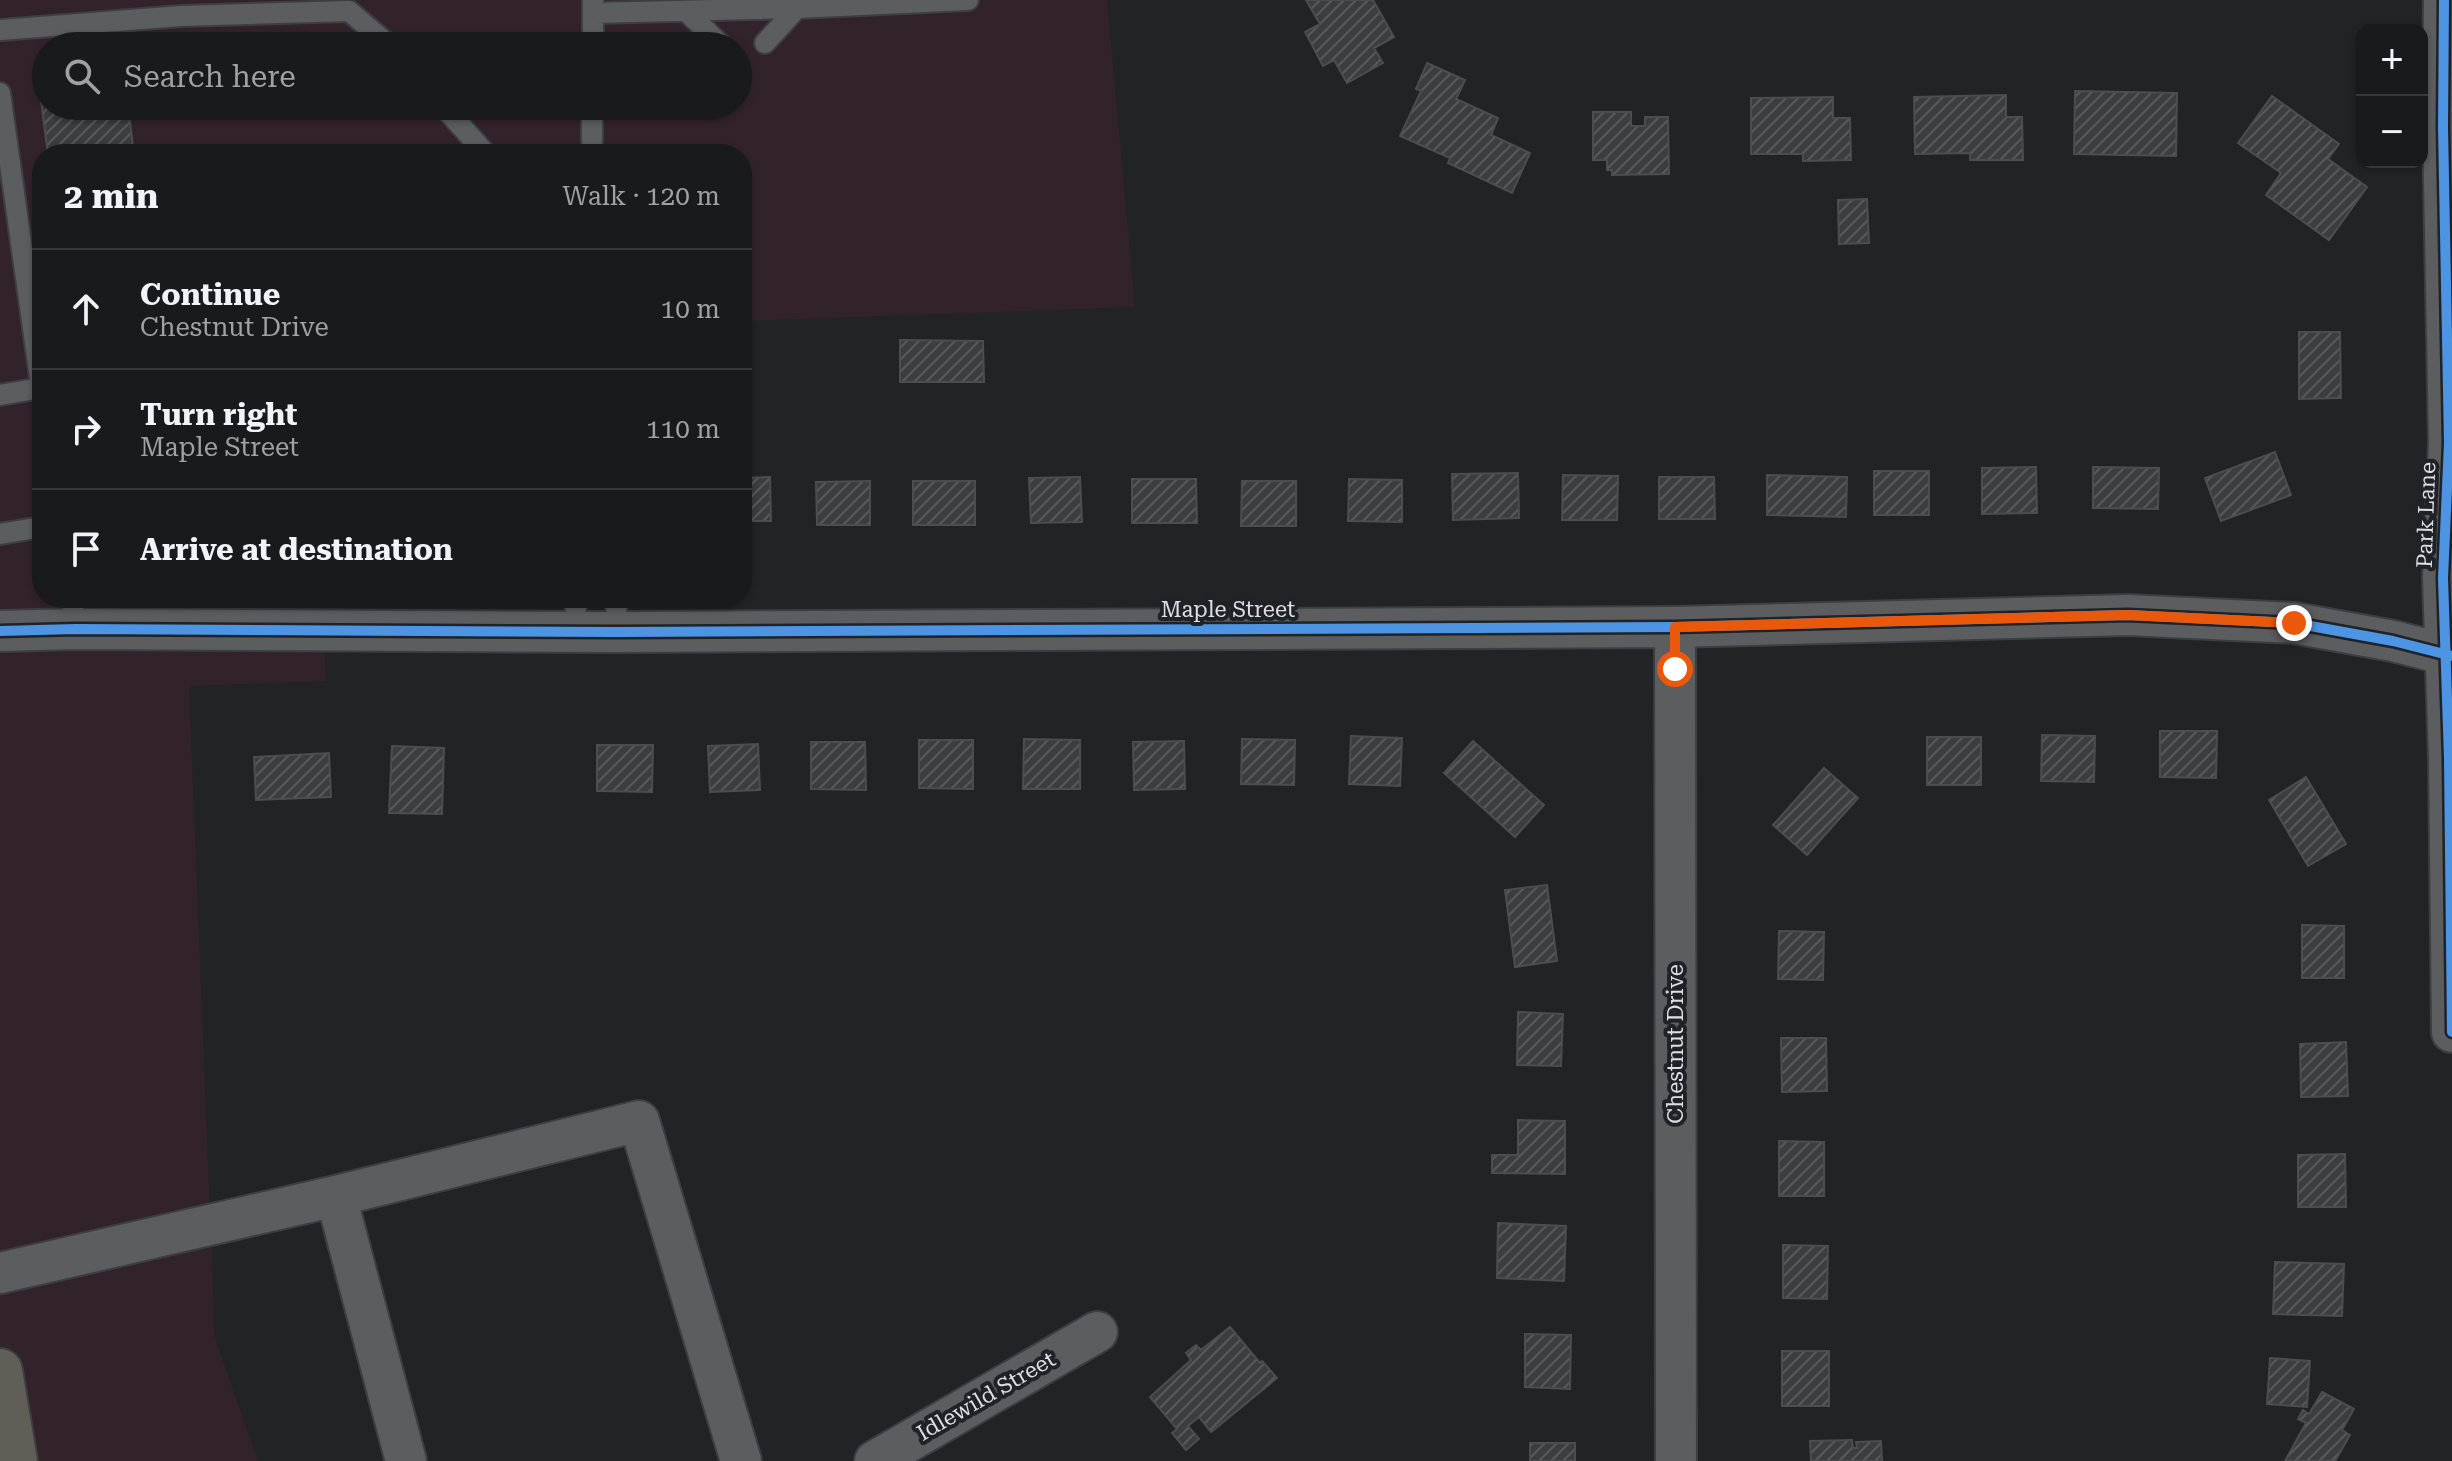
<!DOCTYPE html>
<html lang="en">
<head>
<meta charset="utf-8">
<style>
	:root { --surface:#191a1c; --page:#262729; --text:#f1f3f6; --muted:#9fa1a3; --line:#37383b }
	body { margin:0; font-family:"Roboto Serif",serif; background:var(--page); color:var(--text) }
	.controls { position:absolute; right:24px; top:24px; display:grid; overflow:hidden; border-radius:16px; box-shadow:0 2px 6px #0004 }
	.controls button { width:72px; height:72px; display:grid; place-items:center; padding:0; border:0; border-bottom:2px solid var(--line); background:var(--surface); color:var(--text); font:40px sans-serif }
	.stop { position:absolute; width:24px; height:24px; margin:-18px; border:6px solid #ea580c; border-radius:50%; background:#fff }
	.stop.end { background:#ea580c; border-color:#fff; box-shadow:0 2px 8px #0008 }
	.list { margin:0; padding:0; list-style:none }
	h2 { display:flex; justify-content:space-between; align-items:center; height:104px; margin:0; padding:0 32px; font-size:34px }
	h2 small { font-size:26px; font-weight:400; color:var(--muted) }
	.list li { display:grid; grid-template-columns:52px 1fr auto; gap:24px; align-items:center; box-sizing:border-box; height:120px; padding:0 32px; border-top:2px solid var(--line) }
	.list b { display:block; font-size:30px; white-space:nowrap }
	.list p { margin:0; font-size:26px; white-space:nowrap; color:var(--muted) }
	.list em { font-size:26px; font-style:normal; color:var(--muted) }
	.icon { flex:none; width:44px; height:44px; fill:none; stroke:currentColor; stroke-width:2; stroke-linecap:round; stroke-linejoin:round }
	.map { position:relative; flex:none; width:2452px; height:1461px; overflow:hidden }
	.search { position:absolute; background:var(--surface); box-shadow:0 2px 6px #0004; left:32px; top:32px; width:720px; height:88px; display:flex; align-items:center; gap:20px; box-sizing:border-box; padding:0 28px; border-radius:44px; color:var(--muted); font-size:30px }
	.panel { position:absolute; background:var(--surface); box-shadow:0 2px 6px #0004; left:32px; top:144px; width:720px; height:464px; border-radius:32px }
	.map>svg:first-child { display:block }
	.commercial { fill:#32232b; fill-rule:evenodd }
	.building { fill:url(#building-hatch); stroke:#4c4d4f; stroke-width:2 }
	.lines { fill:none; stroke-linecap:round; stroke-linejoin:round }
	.service-casing { stroke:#3d3e41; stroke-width:24 }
	.minor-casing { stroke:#3d3e41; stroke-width:44 }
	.trunk-casing { stroke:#3d3e41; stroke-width:48 }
	.service { stroke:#5b5d5f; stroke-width:20 }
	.minor { stroke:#5b5d5f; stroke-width:40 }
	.trunk { stroke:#605f57; stroke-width:44 }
	.cycleway-casing { stroke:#1f2327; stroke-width:15 }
	.cycleway { stroke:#4d94e3; stroke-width:10 }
	.route { stroke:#ea580c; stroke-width:10 }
	.labels { text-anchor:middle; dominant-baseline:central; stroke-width:8; stroke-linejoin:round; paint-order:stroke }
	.street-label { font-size:22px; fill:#dddfe3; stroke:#1f2327 }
</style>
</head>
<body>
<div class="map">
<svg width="2452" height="1461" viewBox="0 0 2452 1461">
	<defs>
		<pattern id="building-hatch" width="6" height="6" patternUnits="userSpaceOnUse" patternTransform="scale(2)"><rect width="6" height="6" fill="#3c3d3f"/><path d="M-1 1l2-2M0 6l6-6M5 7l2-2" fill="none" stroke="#58595b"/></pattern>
	</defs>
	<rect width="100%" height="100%" fill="#212325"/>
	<!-- commercial -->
	<path class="commercial" d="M0,0h1107l28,307 -393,14v-167h-700v444h280l4,83 -137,5 26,652 43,123h-258zM46,46h692v60h-692z"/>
	<!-- building -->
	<path class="building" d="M1306,0h67l21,37 -20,11 9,15 -36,20 -13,-23 -11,6 -18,-34 15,-8z
		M1427,63l38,17 -9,19 42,19 -7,17 39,18 -18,40 -64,-30 2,-5 -50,-22 21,-45 -5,-2z
		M2075,91l102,2 -1,63 -102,-2z
		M2006,95v22h16l1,43h-53v-7l-55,1 -1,-57z
		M2272,96l67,48 -11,15 39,28 -38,53 -63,-45 15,-22 -43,-30z
		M1833,97v21h17l1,42 -48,1v-7h-52v-56z
		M41,101h5v5h82l6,48h-86z
		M1593,112h38v14h14v-9h23l1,57 -57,1v-5h-5v-10h-14z
		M1867,199l2,44 -30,1 -1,-44z
		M2299,332h41l1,66 -42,1z
		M900,340l83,1 1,41h-84z
		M2275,452l16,43 -70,26 -16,-43z
		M2036,467l1,46 -55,1v-46z
		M2093,467l66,1 -1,41 -65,-1z
		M1874,471h55v44h-55z
		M1518,473l1,45 -66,2 -1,-46z
		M1563,475l55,1 -1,44h-55z
		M1767,475l80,2 -1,40 -79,-2z
		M770,477l1,44h-29v-43z
		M1080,477l2,45 -51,1 -2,-45z
		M1659,477h55l1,42h-56z
		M1132,479h64l1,44h-65z
		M1349,479l53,1v42l-54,-1z
		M870,481v44h-53l-1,-43z
		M913,481h62v44h-62z
		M1242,481h54v45h-55z
		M2160,731h57l-1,47 -56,-1z
		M2042,735l53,1 -1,46 -53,-1z
		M1351,736l51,2 -2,48 -51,-2z
		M1927,737h54v48h-54z
		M1024,739l56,1v49h-57z
		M1242,739l53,1 -1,45 -53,-1z
		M919,740h54v49l-54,-1z
		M1184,741l1,48 -51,1 -1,-48z
		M1473,741l71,64 -29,32 -71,-64z
		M811,742h54l1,48 -55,-1z
		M758,744l2,46 -50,2 -2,-46z
		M597,745h56l-1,47 -55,-1z
		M392,746l52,2 -2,66 -53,-1z
		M329,753l2,44 -75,3 -2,-43z
		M1824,768l34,30 -51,57 -34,-30z
		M2306,777l40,67 -38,22 -39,-66z
		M1547,885l10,76 -42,6 -10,-77z
		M2302,925l42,1v52h-42z
		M1779,931l45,1 -1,48 -45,-1z
		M1518,1012l45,2 -2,52 -44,-1z
		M1781,1038h45l1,53 -45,1z
		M2346,1042l2,54 -47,1 -1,-53z
		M1518,1120l47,1v53l-73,-1v-18h26z
		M1779,1141l45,1v54h-45z
		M2345,1154l1,53h-48v-52z
		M1498,1223l68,3 -2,55 -67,-3z
		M1783,1245l45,1 -1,53 -44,-1z
		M2275,1262l69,2 -2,52 -69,-2z
		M1230,1327l30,36 2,-2 15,17 -66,54 -12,-15 -11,9 11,13 -13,11 -14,-17 5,-4 -27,-32 41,-37 -5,-7 10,-8 5,5z
		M1525,1334l46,1 -1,54 -45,-2z
		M1782,1351h47v55h-47z
		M2270,1358l40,3 -3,46 -40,-3z
		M2322,1392l32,17 -12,21 8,5 -15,26h-50l21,-38 -8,-4 5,-9 6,4z
		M1852,1440l1,8h4l-1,-6 25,-1 1,20h-71l-1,-20z
		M1530,1443h45v18h-45z"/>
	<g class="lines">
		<!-- service casing -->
		<g class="service-casing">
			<path id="service" d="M686,11l33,32
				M593,13l204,-5 171,-8
				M0,30l181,-14 168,-5 41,35
				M765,43l32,-35
				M593,46v-46
				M0,93l42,299
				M443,106l43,48
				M592,154v-48
				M0,395l41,-7
				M0,534l42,-7
				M72,598l4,31
				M616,598l1,34
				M575,632l1,-34"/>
		</g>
		<!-- minor casing -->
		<g class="minor-casing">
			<path id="minor" d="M2444,0l-1,127 6,316 -6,135 6,181 3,273
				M1675,627l1,834
				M0,631l76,-2 541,3 1058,-5 453,-12 166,8 99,18 59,15
				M336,1196l70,265
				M0,1273l336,-77 303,-75 102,340
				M875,1461l222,-129"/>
		</g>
		<!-- trunk casing -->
		<g class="trunk-casing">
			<path id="trunk" d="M0,1371l15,90"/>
		</g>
		<!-- service -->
		<use href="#service" class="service"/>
		<!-- minor -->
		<use href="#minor" class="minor"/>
		<!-- trunk -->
		<use href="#trunk" class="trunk"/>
		<!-- cycleway casing -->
		<g class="cycleway-casing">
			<path id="cycleway" d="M2444,0l-1,127 6,316 -6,135 6,181 3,273
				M0,631l76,-2 541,3 1058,-5 453,-12 166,8 99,18 59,15"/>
		</g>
		<!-- cycleway -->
		<use href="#cycleway" class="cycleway"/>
	</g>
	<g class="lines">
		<!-- route -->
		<path class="route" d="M1675,669v-42l453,-12 166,8"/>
	</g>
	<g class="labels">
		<!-- street labels -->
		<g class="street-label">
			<text transform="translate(2426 515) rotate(-88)">Park Lane</text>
			<text x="1228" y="609">Maple Street</text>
			<text transform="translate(1675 1044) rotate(-90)">Chestnut Drive</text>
			<text transform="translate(986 1396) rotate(-30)">Idlewild Street</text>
		</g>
	</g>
</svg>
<div class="controls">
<button>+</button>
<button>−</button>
</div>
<div class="stop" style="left:1675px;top:669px"></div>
<div class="stop end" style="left:2294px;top:623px"></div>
<div class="search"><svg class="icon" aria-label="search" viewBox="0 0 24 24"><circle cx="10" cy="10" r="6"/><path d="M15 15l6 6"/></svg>Search here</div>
<section class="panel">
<h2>2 min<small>Walk · 120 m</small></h2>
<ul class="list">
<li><svg class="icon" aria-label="ahead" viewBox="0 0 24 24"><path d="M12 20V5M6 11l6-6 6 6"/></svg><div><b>Continue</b><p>Chestnut Drive</p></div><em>10 m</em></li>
<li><svg class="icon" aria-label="right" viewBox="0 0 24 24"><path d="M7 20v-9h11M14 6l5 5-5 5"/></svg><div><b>Turn right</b><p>Maple Street</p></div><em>110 m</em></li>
<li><svg class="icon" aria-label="arrive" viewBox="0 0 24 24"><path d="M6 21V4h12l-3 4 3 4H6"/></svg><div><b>Arrive at destination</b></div></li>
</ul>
</section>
</div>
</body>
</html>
